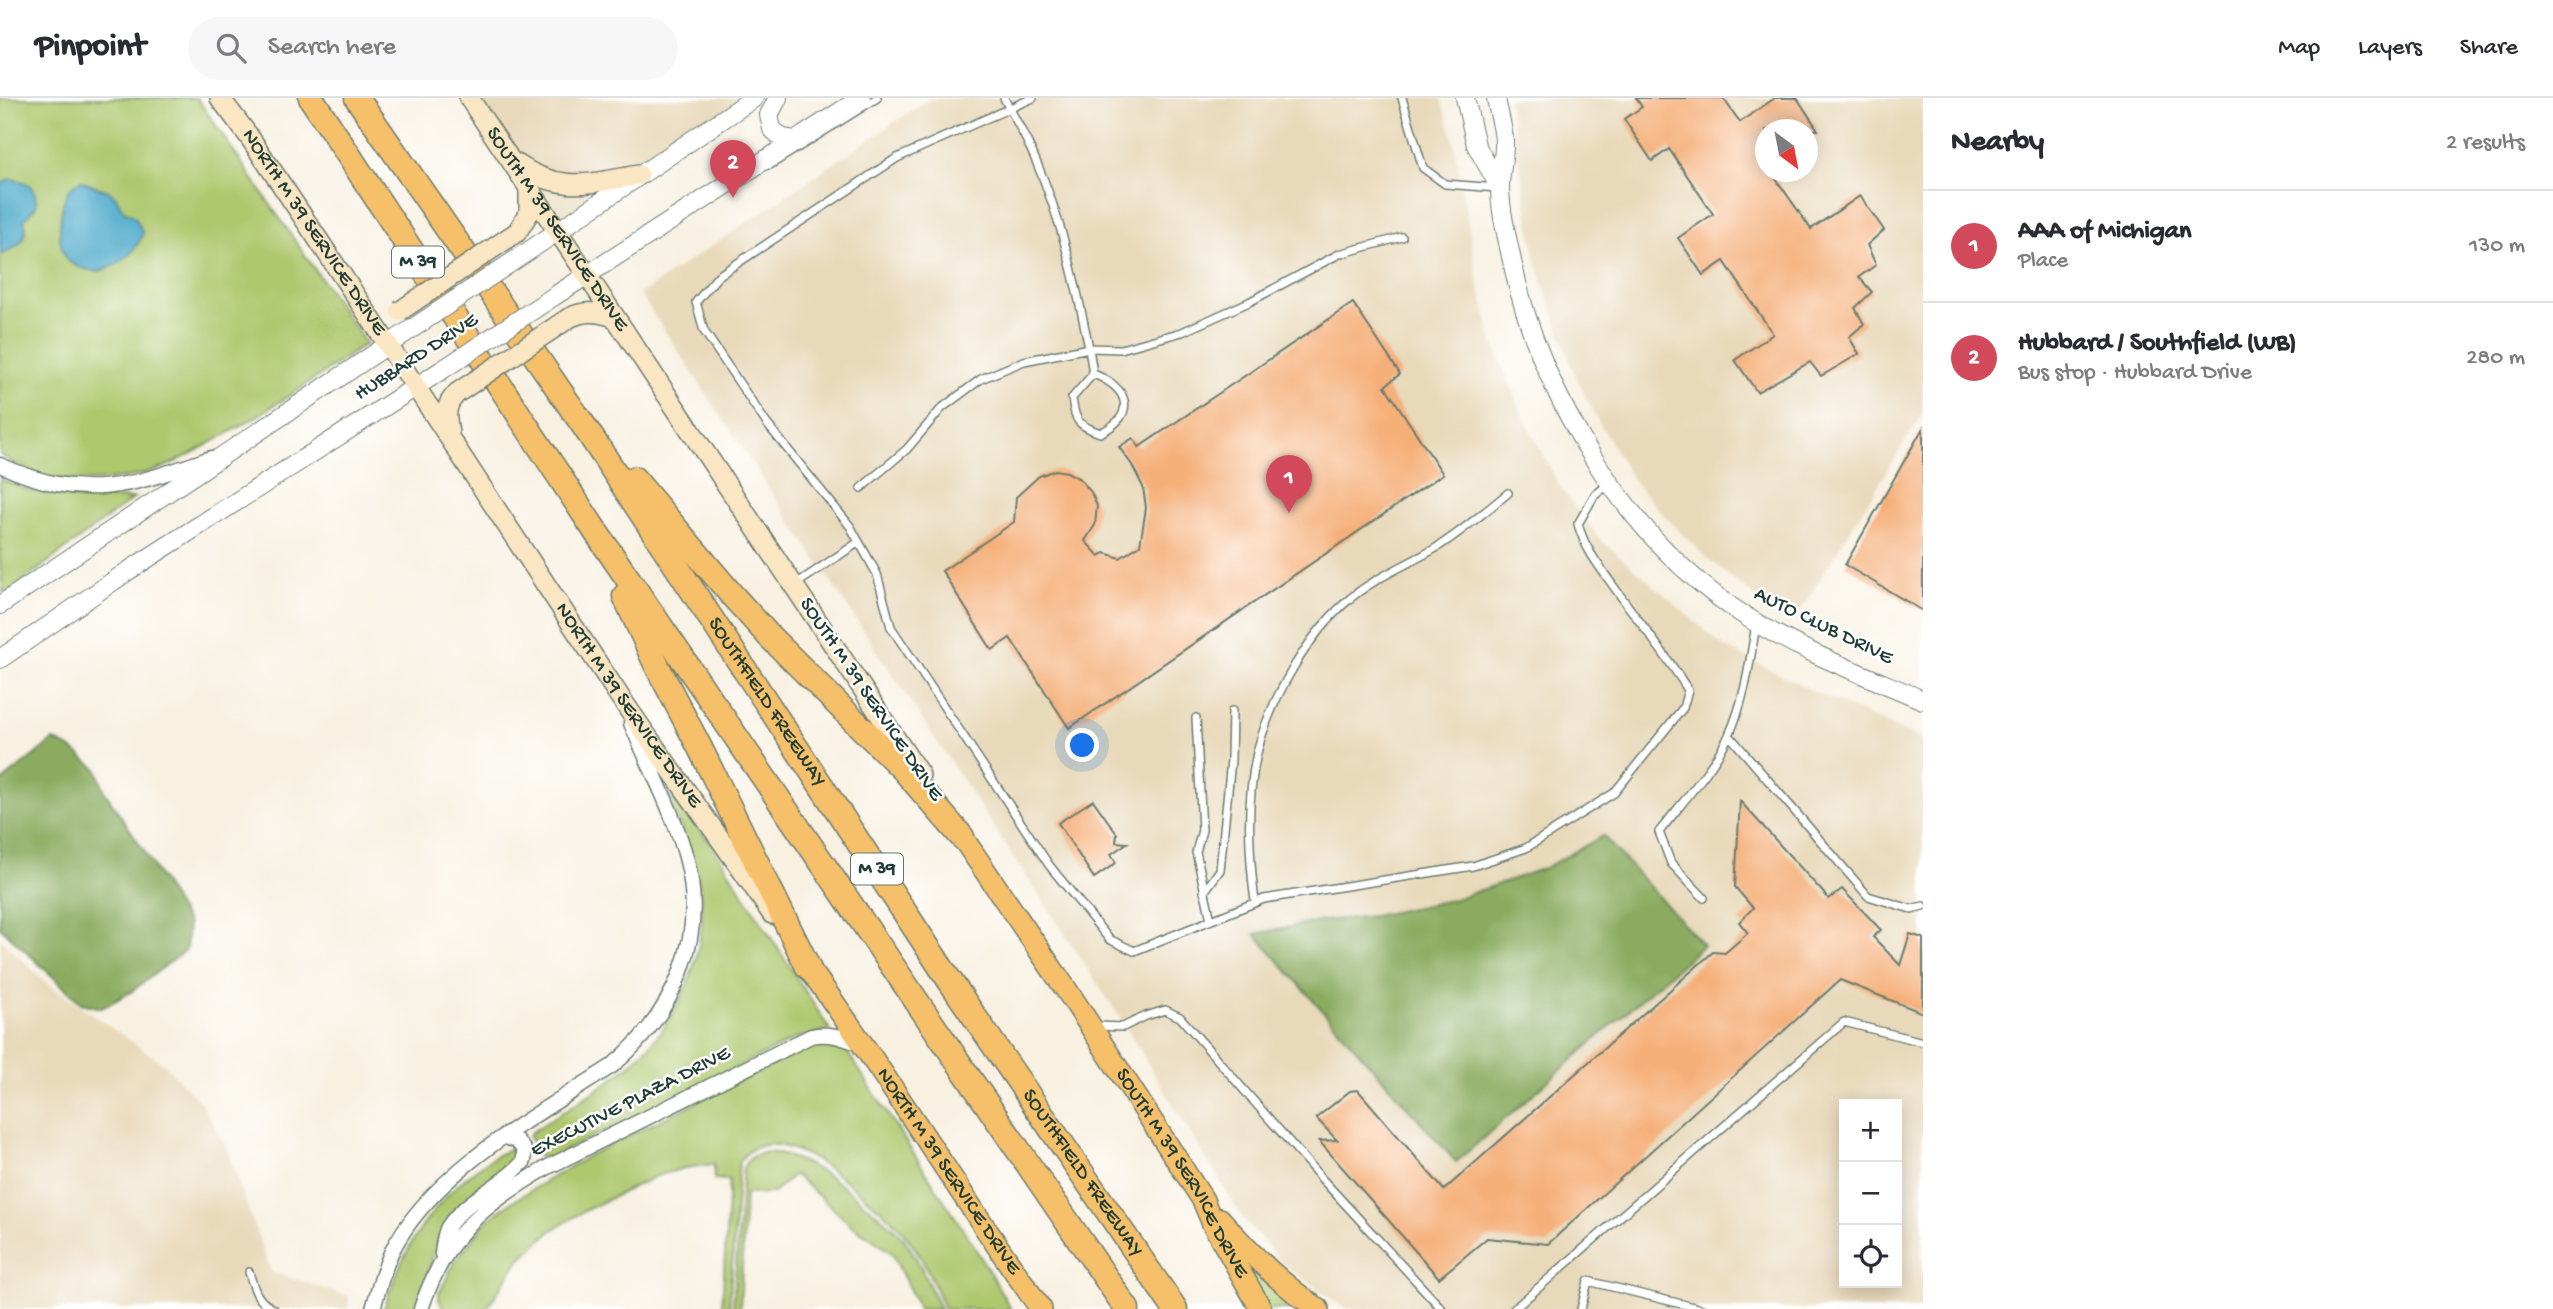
<!DOCTYPE html>
<html lang="en">
<head>
<meta charset="utf-8">
<style>
	:root { --surface:#fff; --page:#f7f7f7; --text:#2b2b33; --muted:#7c7c81; --line:#e1e1e2; --accent:#d1495b }
	body { margin:0; font-family:"Gochi Hand",sans-serif; background:var(--page); color:var(--text) }
	.controls { position:absolute; right:21px; bottom:21px; display:grid; overflow:hidden; border-radius:0px; box-shadow:0 4px 18px #0003 }
	.controls button { width:63px; height:63px; display:grid; place-items:center; padding:0; border:0; border-bottom:2px solid var(--line); background:var(--surface); color:var(--text); font:35px sans-serif }
	.compass { position:absolute; left:1755px; top:21px; width:63px; height:63px; border-radius:50%; background:var(--surface); box-shadow:0 4px 18px #0003; rotate:148deg }
	.you { position:absolute; left:1083px; top:648px; width:24px; height:24px; margin:-18px; border:5px solid #fff; border-radius:50%; background:#1a73e8; box-shadow:0 0 0 10px #1a73e833 }
	.badge { display:grid; place-items:center; width:46px; height:46px; border-radius:50%; background:var(--accent); color:#fff; font-size:23px; font-weight:700 }
	.pin { position:absolute; translate:-50% -58px; filter:drop-shadow(0 2px 4px #0008) }
	.pin::after { content:''; position:absolute; top:37px; width:24px; height:21px; background:inherit; clip-path:polygon(0 0,100% 0,50% 100%) }
	.list { margin:0; padding:0; list-style:none }
	h2 { display:flex; justify-content:space-between; align-items:center; height:91px; margin:0; padding:0 28px; font-size:30px }
	h2 small { font-size:23px; font-weight:400; color:var(--muted) }
	.list li { display:grid; grid-template-columns:46px 1fr auto; gap:21px; align-items:center; box-sizing:border-box; height:112px; padding:0 28px; border-top:2px solid var(--line) }
	.list b { display:block; font-size:26px; white-space:nowrap }
	.list p { margin:0; font-size:23px; white-space:nowrap; color:var(--muted) }
	.list em { font-size:23px; font-style:normal; color:var(--muted) }
	.icon { flex:none; width:38px; height:38px; fill:none; stroke:currentColor; stroke-width:2; stroke-linecap:round; stroke-linejoin:round }
	.map { position:relative; flex:none; width:1923px; height:1211px; overflow:hidden }
	header { display:flex; align-items:center; gap:42px; box-sizing:border-box; height:98px; padding:0 35px; background:var(--surface); border-bottom:2px solid var(--line) }
	header strong { font-size:33px }
	nav { display:flex; gap:38px; margin-inline-start:auto; font-size:24px }
	.search { width:490px; height:63px; background:var(--page); display:flex; align-items:center; gap:18px; box-sizing:border-box; padding:0 24px; border-radius:38px; color:var(--muted); font-size:26px }
	main { display:flex }
	aside { flex:1; background:var(--surface) }
	.map>svg:first-child { display:block }
	.built { fill:#e8d9ba; fill-rule:evenodd }
	.green { fill:#afc86e; stroke:#678251; stroke-width:2 }
	.forest { fill:#8bac61; stroke:#55744a; stroke-width:2 }
	.water { fill:#4ba9ca; stroke:#35737f; stroke-width:2 }
	.building { fill:#f5b07a }
	.lines { fill:none; stroke-linecap:round; stroke-linejoin:round }
	.service-casing { stroke:#6b7c71; stroke-width:10 }
	.minor-casing { stroke:#6b7c71; stroke-width:17 }
	.tertiary-casing { stroke:#6b7c71; stroke-width:20 }
	.secondary-casing { stroke:#6b7c71; stroke-width:22 }
	.primary-casing { stroke:#6b7c71; stroke-width:24 }
	.motorway-casing { stroke:#6b7c71; stroke-width:27 }
	.service { stroke:#fff; stroke-width:7 }
	.minor { stroke:#fff; stroke-width:14 }
	.tertiary { stroke:#fff; stroke-width:18 }
	.secondary { stroke:#fbe6c4; stroke-width:19 }
	.primary { stroke:#f6c06b; stroke-width:21 }
	.motorway { stroke:#f6c06b; stroke-width:24 }
	.tertiary-bridge-casing { stroke:#6b7c71; stroke-width:20; stroke-linecap:butt }
	.secondary-bridge-casing { stroke:#6b7c71; stroke-width:22; stroke-linecap:butt }
	.tertiary-bridge { stroke:#fff; stroke-width:18 }
	.secondary-bridge { stroke:#fbe6c4; stroke-width:19 }
	.labels { text-anchor:middle; dominant-baseline:central; stroke-width:5; stroke-linejoin:round; paint-order:stroke }
	.shield { fill:#fff; stroke:#627771; stroke-width:2 }
	.shield-label { font-size:19px; font-weight:bold; fill:#1f3d34 }
	.street-label { font-size:21px; fill:#1f3d34; stroke:#fff }
</style>
</head>
<body>
<header>
<strong>Pinpoint</strong>
<div class="search"><svg class="icon" aria-label="search" viewBox="0 0 24 24"><circle cx="10" cy="10" r="6"/><path d="M15 15l6 6"/></svg>Search here</div>
<nav><a>Map</a><a>Layers</a><a>Share</a></nav>
</header>
<main>
<div class="map">
<svg width="1923" height="1211" viewBox="0 0 1923 1211">
	<rect width="100%" height="100%" fill="#fff"/>
	<filter id="ink" filterUnits="userSpaceOnUse"><feTurbulence type="fractalNoise" baseFrequency=".0143" numOctaves="2"/><feDisplacementMap in="SourceGraphic" scale="14" xChannelSelector="R" yChannelSelector="G"/><feConvolveMatrix kernelMatrix="1 2 1 2 8 2 1 2 1" color-interpolation-filters="sRGB"/></filter>
	<filter id="wash" filterUnits="userSpaceOnUse"><feTurbulence type="fractalNoise" baseFrequency=".00686" numOctaves="4" result="noise"/><feDisplacementMap in="SourceGraphic" scale="28" xChannelSelector="R" yChannelSelector="G"/><feGaussianBlur stdDeviation="1.57" result="paint"/><feColorMatrix in="noise" values="0 0 0 0 0 0 0 0 0 0 0 0 0 0 0 0 0 1.4 0 .05"/><feComposite in="paint" operator="in"/></filter>
	<g filter="url(#wash)">
		<rect width="100%" height="100%" fill="#f8f1e2"/>
		<!-- built -->
		<path class="built" d="M469,0h285l-196,134z
			M931,0h510l12,39 25,144 15,62 30,73 37,71 39,51 125,109 89,44 110,49v569h-577l-63,-45 -41,-47 -125,-204 -477,-719zM1844,1006h53v179h-53z
			M1508,0h415v315l-129,208 -31,-18 -53,-42 -32,-31 -45,-49 -36,-62 -24,-49 -37,-108zM1766,32h42v42h-42z
			M0,841l47,44 117,81 37,39 24,42 46,127 78,24 -1,13h-348z"/>
		<!-- green -->
		<path class="green" d="M0,0h197l169,246c-53,36 -106,73 -163,103 -20,11 -42,24 -64,28 -32,7 -74,10 -106,-2 -11,-5 -22,-12 -33,-18z
			M0,381c45,21 86,20 134,19l-126,94h-5l-3,-27z
			M664,690l48,57 118,185 -33,8 -252,122 -5,-2 -11,-22 3,-4c33,-23 71,-43 101,-70 49,-44 80,-118 65,-184 -7,-31 -23,-61 -34,-90z
			M824,944l20,5 130,199 37,63h-67c-10,-25 -20,-51 -37,-72 -12,-16 -28,-28 -43,-41 -28,-24 -95,-79 -125,-34l-10,147h-7l7,-129 -15,-1v-15l-29,4 -29,8 -70,34 -35,21 -32,29 -33,49h-41l-6,-9v-7l17,-33 30,-38 22,-18 84,-50 222,-110z
			M511,1051l7,5v7l-79,78 -24,70h-31c16,-55 44,-102 90,-138 12,-8 23,-18 37,-22z
			M769,1054c41,6 71,31 102,57 12,10 26,20 35,33 15,20 23,45 34,67h-21l-27,-56 -42,-29 -56,-50 -21,19 -28,1 -5,115h-7l10,-141c6,-12 13,-14 26,-16z
			M1222,1131l44,51 33,29h-33z"/>
		<!-- forest -->
		<path class="forest" d="M53,642l19,9 25,20 8,23 38,57 45,75 -2,26 -55,42 -29,16 -21,-5 -81,-76v-144z
			M1603,738l100,109 -247,217 -201,-228 60,-12 59,-6 81,-17 90,-31z"/>
		<!-- water -->
		<path class="water" d="M9,81c18,2 28,6 27,27l-12,14c7,19 -8,29 -24,35v-70z
			M81,83l27,10 8,6 7,13 12,7 8,16c-8,22 -24,33 -46,39 -9,-2 -20,-4 -27,-10 -16,-14 -11,-60 1,-75 2,-2 8,-5 10,-6z"/>
		<g id="blocks">
			<!-- building -->
			<path class="building" d="M1636,0h87l17,24 35,-24h22l21,32h-52v42h5l40,57 49,-33 24,34 -17,15 9,20 -17,12 13,15 -17,16 9,16 -15,13 10,17 -38,22 -11,-14 -53,30 -22,-32 38,-26 -49,-73 -21,14 -25,-37 35,-24 -44,-65 -17,12 -28,-42 18,-12z
				M1353,205l47,71 -15,12 58,88 -374,254 -59,-90 -18,12 -50,-79 72,-49 2,-25 23,-21 16,-6 12,2 13,7 11,13 6,14 -2,19 -10,16 14,15 6,-3 15,5 20,-13 6,-37 -3,-21 -11,-22 -13,-18 14,-9 6,9z
				M1923,330v183l-78,-46z
				M1093,702l24,34 -1,8 11,1 -16,11 5,9 -22,15 -36,-55z
				M1740,703l89,98 13,-10 39,41 -8,7 27,28 10,-31 13,4v75l-83,-33 -292,264 -61,-6 -48,40 -120,-137 18,-1 -21,-22 34,-27 8,-1 86,100 269,-238 12,1 23,-20 -9,-11 14,-14 -18,-21z"/>
		</g>
	</g>
	<g filter="url(#ink)">
		<use href="#blocks" fill-opacity="0" stroke="#6b7c71" stroke-width="2"/>
		<g class="lines">
			<!-- service casing -->
			<g class="service-casing">
				<path id="service" d="M1033,0l-136,60 -179,118 -22,26 8,29 63,93 83,102 27,48 14,53 158,238 60,74 25,12 130,-52 209,-33 53,-18 88,-55 69,-85 5,-18c-24,-39 -53,-73 -79,-110 -13,-18 -25,-34 -31,-56l16,-28 16,-13
					M1402,0l21,70 22,16 53,4
					M770,67l107,-67
					M1093,276c36,13 45,41 7,59 -22,-8 -25,-11 -28,-35l21,-24 -4,-26 32,1 61,-17 67,-30 90,-48 63,-17
					M861,390l46,-39 35,-41 39,-29 43,-18 65,-13c-13,-64 -27,-127 -53,-187 -9,-22 -21,-42 -32,-63
					M796,486l63,-42
					M1196,620l6,112 -6,22 15,68
					M1729,637l139,161 43,13 12,-3
					M1204,794l16,-22 11,-110 1,-49
					M1704,800l-33,-35 -12,-31c22,-28 56,-66 70,-97 16,-35 21,-74 27,-111
					M1255,804c-7,-53 -10,-112 6,-164 15,-47 47,-102 84,-135 26,-24 60,-37 91,-55 25,-16 49,-36 72,-55
					M1095,928l28,1 23,-11 19,-6 15,7 142,162 120,130
					M249,1174c5,17 8,30 25,37
					M1514,1211l330,-287 79,20
					M1581,1211l7,-28 114,28"/>
			</g>
			<!-- minor casing -->
			<g class="minor-casing">
				<path id="minor" d="M0,367c85,38 128,22 211,-7
					M442,1156c1,-8 2,-20 6,-27 19,-29 55,-41 76,-66v-11l-7,-9 -12,-4
					M373,1211c5,-19 10,-38 18,-56 39,-81 148,-139 221,-187 62,-52 96,-128 74,-209 -13,-46 -37,-91 -55,-134
					M421,1211c25,-75 61,-103 127,-142l263,-131c20,-4 33,2 52,9"/>
			</g>
			<!-- tertiary casing -->
			<g class="tertiary-casing">
				<path id="tertiary" d="M778,0l-9,17 3,14 10,9 13,2
					M1465,0l11,47 24,43
					M1496,0c2,13 7,28 8,42 1,15 -4,32 -4,47 0,24 7,50 12,74 28,136 118,284 238,358 54,34 115,56 173,81
					M530,152l224,-152
					M556,197l305,-197
					M0,507l413,-277
					M0,561l128,-88 314,-201"/>
			</g>
			<!-- secondary casing -->
			<g class="secondary-casing">
				<g id="secondary">
					<path id="s1" d="M220,0l28,37c126,186 248,375 372,562 50,73 103,144 152,217"/>
					<path id="s2" d="M469,0l451,677"/>
					<path d="M517,66c44,30 73,19 122,11"/>
					<path d="M517,134l12,-19v-27"/>
					<path d="M569,220c17,-8 28,-6 45,-1"/>
					<path d="M449,335c-3,-18 -5,-27 8,-40"/>
				</g>
			</g>
			<!-- primary casing -->
			<g class="primary-casing">
				<g id="primary">
					<path id="s3" d="M962,739l114,167 127,196 10,24 48,85"/>
					<path id="s4" d="M808,869c82,111 153,230 233,342"/>
					<path d="M1220,1121c29,34 61,65 98,90"/>
				</g>
			</g>
			<!-- motorway casing -->
			<g class="motorway-casing">
				<g id="motorway">
					<path d="M311,0l287,437 529,774"/>
					<path id="s5" d="M357,0l227,328 366,555 225,328"/>
					<path d="M634,381l97,115 38,42 134,133 59,68"/>
					<path d="M625,498l31,68 44,84 108,219"/>
				</g>
			</g>
			<!-- service -->
			<use href="#service" class="service"/>
			<!-- minor -->
			<use href="#minor" class="minor"/>
			<!-- tertiary -->
			<use href="#tertiary" class="tertiary"/>
			<!-- secondary -->
			<use href="#secondary" class="secondary"/>
			<!-- primary -->
			<use href="#primary" class="primary"/>
			<!-- motorway -->
			<use href="#motorway" class="motorway"/>
			<!-- tertiary-bridge casing -->
			<g class="tertiary-bridge-casing">
				<path id="tertiary-bridge" d="M413,230l117,-78
					M442,272l114,-75"/>
			</g>
			<!-- secondary-bridge casing -->
			<g class="secondary-bridge-casing">
				<path id="secondary-bridge" d="M400,213l117,-79
					M457,295l112,-75"/>
			</g>
			<!-- tertiary-bridge -->
			<use href="#tertiary-bridge" class="tertiary-bridge"/>
			<!-- secondary-bridge -->
			<use href="#secondary-bridge" class="secondary-bridge"/>
		</g>
	</g>
	<g class="labels">
		<!-- shield labels -->
		<g class="shield">
			<rect x="392" y="148.5" width="52" height="31" rx="5"/>
			<rect x="851" y="755.5" width="52" height="31" rx="5"/>
		</g>
		<g class="shield-label">
			<text x="418" y="164">M 39</text>
			<text x="877" y="771">M 39</text>
		</g>
		<!-- street labels -->
		<g class="street-label">
			<text stroke="none"><textPath href="#s2" startOffset="158">SOUTH M 39 SERVICE DRIVE</textPath></text>
			<text stroke="none"><textPath href="#s1" startOffset="164">NORTH M 39 SERVICE DRIVE</textPath></text>
			<text transform="translate(417 260) rotate(-33)">HUBBARD DRIVE</text>
			<text transform="translate(1823 529) rotate(26)">AUTO CLUB DRIVE</text>
			<text transform="translate(870 602) rotate(56)">SOUTH M 39 SERVICE DRIVE</text>
			<text stroke="none"><textPath href="#s5" startOffset="730">SOUTHFIELD FREEWAY</textPath></text>
			<text stroke="none"><textPath href="#s1" startOffset="732">NORTH M 39 SERVICE DRIVE</textPath></text>
			<text transform="translate(631 1005) rotate(-27)">EXECUTIVE PLAZA DRIVE</text>
			<text stroke="none"><textPath href="#s4" startOffset="248">NORTH M 39 SERVICE DRIVE</textPath></text>
			<text stroke="none"><textPath href="#s5" startOffset="1297">SOUTHFIELD FREEWAY</textPath></text>
			<text stroke="none"><textPath href="#s3" startOffset="402">SOUTH M 39 SERVICE DRIVE</textPath></text>
		</g>
	</g>
</svg>
<div class="controls">
<button>+</button>
<button>−</button>
<button><svg class="icon" aria-label="locate" viewBox="0 0 24 24"><circle cx="12" cy="12" r="6"/><path d="M12 2v4M12 18v4M2 12h4M18 12h4"/></svg></button>
</div>
<svg class="compass" viewBox="-18 -18 36 36"><path d="M0-13l5 13h-10z" fill="#e53935"/><path d="M0 13l5-13h-10z" fill="#7c7c81"/></svg>
<div class="you"></div>
<div class="pin badge" style="left:1289px;top:415px">1</div>
<div class="pin badge" style="left:733px;top:100px">2</div>
</div>
<aside>
<h2>Nearby<small>2 results</small></h2>
<ul class="list">
<li><span class="badge">1</span><div><b>AAA of Michigan</b><p>Place</p></div><em>130 m</em></li>
<li><span class="badge">2</span><div><b>Hubbard / Southfield (WB)</b><p>Bus stop · Hubbard Drive</p></div><em>280 m</em></li>
</ul>
</aside>
</main>
</body>
</html>
